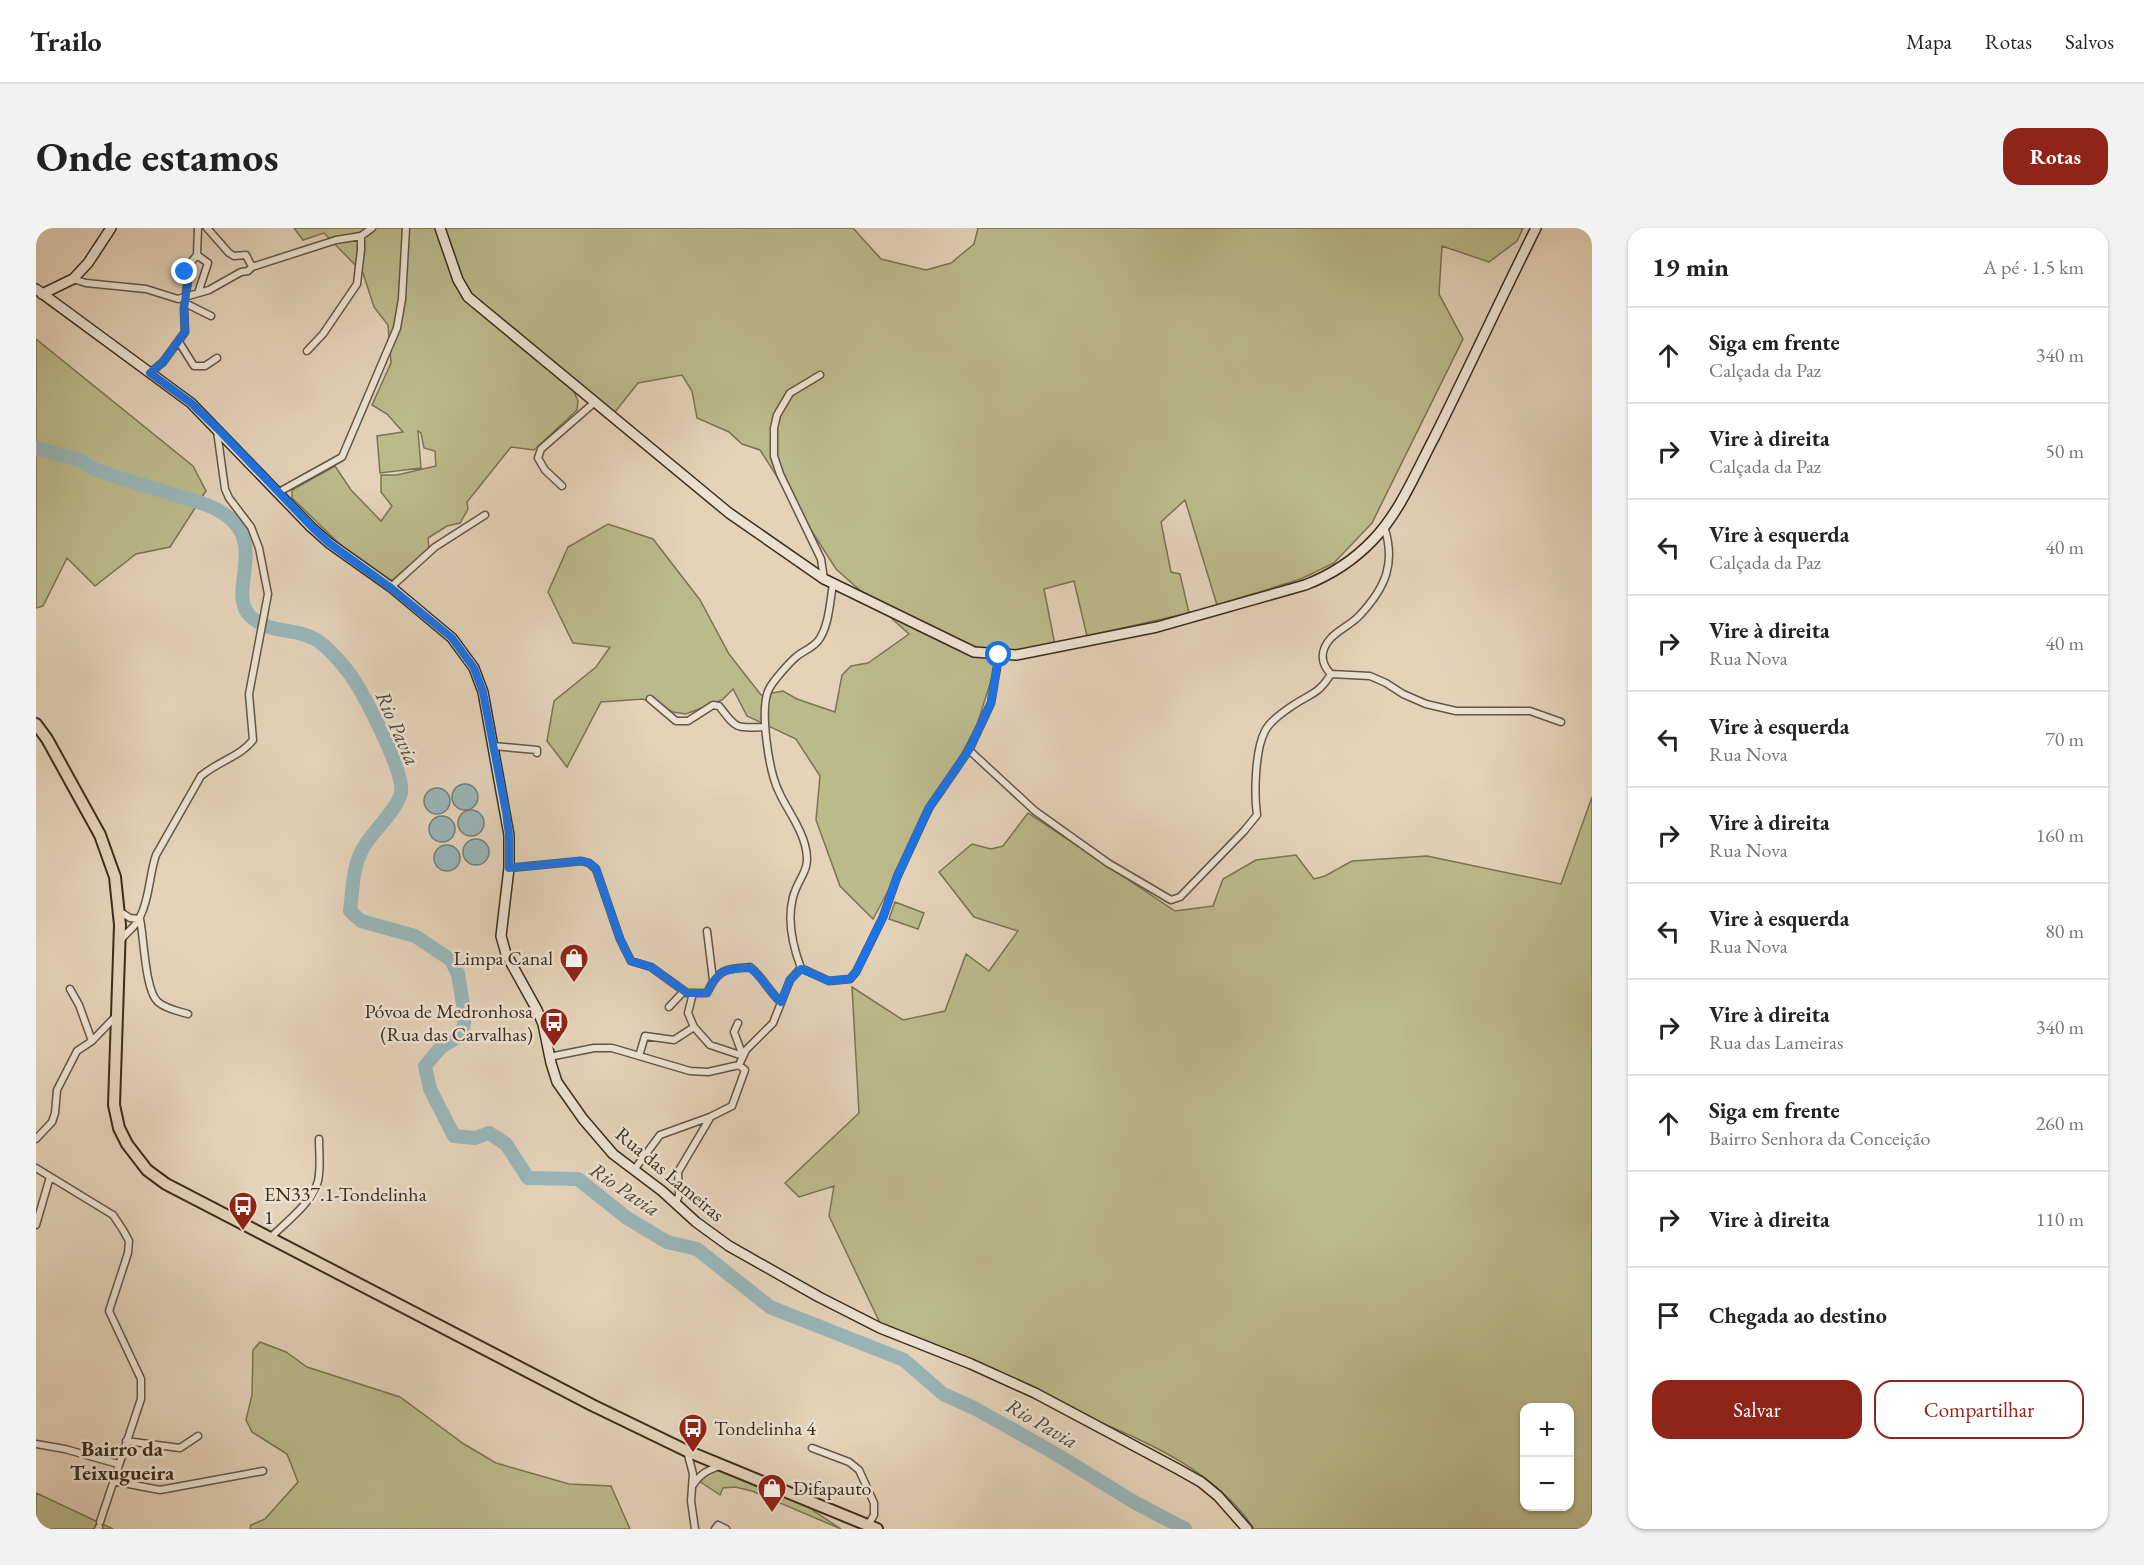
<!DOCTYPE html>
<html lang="pt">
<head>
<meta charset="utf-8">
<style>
	:root { --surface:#fff; --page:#f2f2f2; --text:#222; --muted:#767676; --line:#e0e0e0; --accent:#8f2418 }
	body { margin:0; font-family:"EB Garamond",serif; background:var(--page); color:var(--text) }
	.controls { position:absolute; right:18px; bottom:18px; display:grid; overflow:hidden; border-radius:12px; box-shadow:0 2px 4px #0004 }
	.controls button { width:54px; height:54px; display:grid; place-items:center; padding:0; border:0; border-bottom:2px solid var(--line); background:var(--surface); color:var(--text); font:30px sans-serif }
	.stop { position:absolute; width:18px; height:18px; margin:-14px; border:4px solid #1a73e8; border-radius:50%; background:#fff }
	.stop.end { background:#1a73e8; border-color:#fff; box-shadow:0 2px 6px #0008 }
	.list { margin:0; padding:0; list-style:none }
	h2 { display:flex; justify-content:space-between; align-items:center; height:78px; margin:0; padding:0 24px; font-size:26px }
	h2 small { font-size:20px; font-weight:400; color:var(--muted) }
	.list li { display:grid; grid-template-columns:39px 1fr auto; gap:18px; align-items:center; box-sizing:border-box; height:96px; padding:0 24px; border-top:2px solid var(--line) }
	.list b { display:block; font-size:22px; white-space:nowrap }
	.list p { margin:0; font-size:20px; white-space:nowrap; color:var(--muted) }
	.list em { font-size:20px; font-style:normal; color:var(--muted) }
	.actions { display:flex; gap:12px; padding:18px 24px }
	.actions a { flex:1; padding:14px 0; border:2px solid var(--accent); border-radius:18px; text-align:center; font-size:21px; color:var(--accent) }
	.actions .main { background:var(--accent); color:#fff }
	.icon { flex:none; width:33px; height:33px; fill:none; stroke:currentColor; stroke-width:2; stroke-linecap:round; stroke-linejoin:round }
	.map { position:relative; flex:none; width:1556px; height:1301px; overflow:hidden; border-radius:18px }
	header { display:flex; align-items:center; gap:36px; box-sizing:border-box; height:84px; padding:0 30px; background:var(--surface); border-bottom:2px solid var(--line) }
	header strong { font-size:28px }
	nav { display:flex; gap:33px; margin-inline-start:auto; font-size:21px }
	.intro { display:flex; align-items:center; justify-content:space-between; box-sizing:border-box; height:144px; padding:0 36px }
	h1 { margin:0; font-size:42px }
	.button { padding:15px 27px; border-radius:18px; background:var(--accent); color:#fff; font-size:21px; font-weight:700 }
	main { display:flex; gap:36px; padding:0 36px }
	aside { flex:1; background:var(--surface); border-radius:18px; box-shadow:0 2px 4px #0004 }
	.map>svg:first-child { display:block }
	.green { fill:#bbba8b; stroke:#7a7454; stroke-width:1.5; fill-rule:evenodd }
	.water { fill:#98b5b8; stroke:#727f7a; stroke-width:1.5 }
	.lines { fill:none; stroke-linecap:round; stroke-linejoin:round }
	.river { stroke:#98b5b8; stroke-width:14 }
	.street-casing { stroke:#645643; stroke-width:9 }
	.secondary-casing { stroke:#3a2d1c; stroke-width:12 }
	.primary-casing { stroke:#3a2d1c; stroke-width:14 }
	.street { stroke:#ede2d2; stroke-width:6 }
	.secondary { stroke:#ede2d2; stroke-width:9 }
	.primary { stroke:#e4d2b9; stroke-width:10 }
	.route { stroke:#1a73e8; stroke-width:8 }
	.labels { text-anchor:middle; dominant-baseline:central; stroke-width:5; stroke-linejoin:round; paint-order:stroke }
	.poi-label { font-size:20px; fill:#3a2d1c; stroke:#ede2d2; text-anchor:start }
	.street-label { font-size:20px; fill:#3a2d1c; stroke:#ede2d2 }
	.water-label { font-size:21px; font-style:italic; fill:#4d483b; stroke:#ede2d2 }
	.neighbourhood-label { font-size:21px; font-weight:bold; fill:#3a2d1c; stroke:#ede2d2 }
</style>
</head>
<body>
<header>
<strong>Trailo</strong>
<nav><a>Mapa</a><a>Rotas</a><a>Salvos</a></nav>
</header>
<div class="intro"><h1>Onde estamos</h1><a class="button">Rotas</a></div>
<main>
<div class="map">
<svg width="1556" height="1301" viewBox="0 0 1556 1301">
	<rect width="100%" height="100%" fill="#e4d2b9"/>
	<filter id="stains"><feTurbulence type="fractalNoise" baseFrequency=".00333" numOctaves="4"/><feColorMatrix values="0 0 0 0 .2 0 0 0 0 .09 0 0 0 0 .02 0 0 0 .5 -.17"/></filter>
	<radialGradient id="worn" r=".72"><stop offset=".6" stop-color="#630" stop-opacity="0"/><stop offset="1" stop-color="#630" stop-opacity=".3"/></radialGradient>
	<!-- green -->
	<path class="green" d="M258,0h559l28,31 45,11 25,-7 23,-19 4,-16h545l-6,13 -28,21 -47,-16 -3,48 24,45 -91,184 -38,40 -33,16 -84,26 -32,-105 -24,22 10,50 9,2 9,39 -102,23 -13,-55 -30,8 11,56 -56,10 -22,70 -104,194 -33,-33 -24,-66 4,-44 -24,-37 -49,-23 -14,-27 -11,11 -36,14 -13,-2 -30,-13 -42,3 -34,65 -20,-26 7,-40 42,-34 14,-20 -37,-4 -25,-51 20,-45 40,-23 45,15 47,61 29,54 32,41 22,-4 14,8 38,13 7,-37 9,-9 17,-3 41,-29 -73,-65 -76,-119 -18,-6 -13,-12 -32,-14 -5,-27 -10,-16 -44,8 -23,29 -41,-20 4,9 -1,9 -43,40 -23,-3 -44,55 1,7 -8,14 -13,3 -19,12 1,11 -38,32 -42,-28 -57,-55v-8l43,-24 16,24 30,31 11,-15 -11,-14v-17h16l39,-9 -1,-15 -11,-3 -3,-15 -3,-2 3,37 -41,5 -3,-37 26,-4 -16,-18 -15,-9 19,-42 -3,-38 -14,-18 -11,-34 -39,-40 -21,7z
		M0,111l157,127 13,25 -36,56 -34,7 -41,32 -28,-28 -24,48 -7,2z
		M1556,569v732h-338c-45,-69 -132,-96 -203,-128 -57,-26 -114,-52 -171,-78l-51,-107 5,-30 -35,11 -14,-14 74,-70 -7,-126 51,33 42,-9 21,-57 23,17 29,-40 -44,-14 -35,-45 33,-28 19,5 12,-3 25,-33 147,98 38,-5 10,-27 33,-19 40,-5 18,24 11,-3 27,-15 75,-5 134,28zM1488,1180h46v98h-46z
		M859,674l29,11 -6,16 -29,-10z
		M224,1114l26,10 21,15 93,30 64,47 32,19 73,21 42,2 19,43h-380l1,-4 14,-6 33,-37 -11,-28 -35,-22 -6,-12 6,-25 1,-45z
		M682,1242l93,37 3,4 27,18 -89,-38 -17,-4 -12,1 -3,7 -21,-14 10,-9z
		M0,1265l77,36h-77z"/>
	<!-- water -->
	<path class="water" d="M416 569a13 13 0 1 1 26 0a13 13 0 1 1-26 0Z
		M388 573a13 13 0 1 1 26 0a13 13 0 1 1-26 0Z
		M422 595a13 13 0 1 1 26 0a13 13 0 1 1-26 0Z
		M393 601a13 13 0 1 1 26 0a13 13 0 1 1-26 0Z
		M427 624a13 13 0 1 1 26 0a13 13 0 1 1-26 0Z
		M398 630a13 13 0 1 1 26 0a13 13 0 1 1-26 0Z"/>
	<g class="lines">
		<!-- river -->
		<path class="river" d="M0,220l44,12 14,9c26,9 52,17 78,25 19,6 39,10 55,22 40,29 0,77 23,100 21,20 49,10 71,27 10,8 27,27 33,37 12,19 51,93 47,113 -3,15 -28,39 -36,52 -13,20 -12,43 -15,66l11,10 54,15 36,24 7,14 7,42 -3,19 -21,12 -16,19 5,23 24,47 21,2 14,-5 17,11 22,34 50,1 49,39 40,24 30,7 73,58 134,53 39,34 31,14 77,43 83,51 51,27"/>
		<!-- street casing -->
		<g class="street-casing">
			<path id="street" d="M171,0l22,25 5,3 12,-1 6,12 84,-27 25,-4 11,-8
				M161,27l11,8 -10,30
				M37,51l13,4 60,6 32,10 31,-9 32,-18 7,-1 4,-4
				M149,75l26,13
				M143,114l15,24h11l12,-8
				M271,123l16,-17 34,-50 4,-34v-14
				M114,145l13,-11 22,-30 -1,-23 4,-30 -4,-3 4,-10 9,-11 1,-27
				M784,147l-30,18 -13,22 -3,13v28l6,18 41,85 3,20
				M526,258l-17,-16 -7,-12 3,-9 54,-47
				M243,264l63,-35 55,-129 5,-29 4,-71
				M1348,298c12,37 2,61 -24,89 -8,9 -20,14 -29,23 -11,12 -11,25 0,36l39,2 16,7 17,11 23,10 30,7h74l31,11
				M355,359l44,-40 50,-32
				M614,471l26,22h12l25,-16 6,1c18,23 15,22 45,21
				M457,518l44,4v3
				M933,522l66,61 73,52 63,37 9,-3 64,-66 13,-16c-3,-21 -2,-65 8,-84 5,-10 18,-19 27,-25 19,-13 26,-11 39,-32
				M473,640l72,-7 8,2 7,6 24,70 11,22 20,6 36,26h20c11,-24 18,-24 43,-26 13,10 18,24 31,35
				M83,683l11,7 10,1
				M104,691c4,19 5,72 18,83 8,7 20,9 30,12
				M671,703l6,49
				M85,712c6,-9 15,-13 19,-23 10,-19 9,-42 16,-62l45,-79c16,-14 40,-20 52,-36l-4,-46 19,-100 -9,-46 -8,-21 -22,-29 -4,-9 -8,-58
				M765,740c-8,-21 -14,-48 -8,-71 6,-22 19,-26 12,-52 -5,-20 -18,-35 -26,-53 -10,-20 -20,-83 -10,-103 4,-8 20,-26 27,-32 7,-6 15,-8 22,-16 11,-14 12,-40 15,-57
				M34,761l9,16 13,36
				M657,765l-5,20 6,14 16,18 33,11
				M633,779l15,-16
				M702,795l-4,9 9,24
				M603,828l6,-20 29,4 20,-13
				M513,829l45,-9h18l78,23 18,1 31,-7 7,-15 27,-27 17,-43 11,-12 28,13 21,-2 6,-7 27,-55 14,-40 32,-69 40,-58 22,-47 8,-48
				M0,911l16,-17 3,-9 2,-23 20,-39 15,-10 24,-25
				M0,940l77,47 10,15 6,11 -1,12 -19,58 32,68v20l-41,123
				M598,942l26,-35 50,-18 22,-11 13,-36 -6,-5
				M640,975l3,-8 -1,-23 32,-54
				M0,997l14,-48
				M234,1010c15,-15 43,-36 48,-57 3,-13 1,-29 1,-42
				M90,1213l54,7 18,-12
				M0,1216l29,5 53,15
				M776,1220l37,14 10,8 15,33v12l-6,10
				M651,1223l6,23 -2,27 4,28
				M77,1253l47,9 103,-19
				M657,1257c8,-12 15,-15 27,-19
				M62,1301l1,-2
				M679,1301l3,-4 8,4"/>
		</g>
		<!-- secondary casing -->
		<g class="secondary-casing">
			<path id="secondary" d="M404,0l18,52 10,17 261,216 95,66 150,73 42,3 141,-28 148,-42c26,-10 49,-25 68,-45 27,-28 43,-68 61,-102 35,-70 67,-140 102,-210
				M0,61l155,114 120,124 18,16 62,44 61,51 22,30 9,24 26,143v33l-8,68 5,18 31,56 6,14 8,39 6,19 26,37 30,35 49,37 34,31 33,24 90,51 61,31 91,36 64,29 141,75 25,14 17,14 29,33
				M6,66l31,-15 15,-16 23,-35"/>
		</g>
		<!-- primary casing -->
		<g class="primary-casing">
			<path id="primary" d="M0,496l11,15 53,96 15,42 5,48 -6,180 5,23 8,16 20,26 19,14 426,221 95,46 190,78"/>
		</g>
		<!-- street -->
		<use href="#street" class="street"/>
		<!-- secondary -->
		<use href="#secondary" class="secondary"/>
		<!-- primary -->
		<use href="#primary" class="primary"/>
	</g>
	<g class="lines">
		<!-- route -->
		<path class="route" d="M149,44l-1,4 4,3 -4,30 1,23 -22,30 -13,11 41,30 26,25 95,99 17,16 62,45 61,50 22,30 9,24 23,120 3,23v33l72,-7 9,2 6,6 24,70 11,22 20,6 36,26h20c11,-24 18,-24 43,-25 13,9 18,23 31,34l9,-22 11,-11 28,12 20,-2 7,-7 27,-55 14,-40 32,-69 40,-58 22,-47 8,-48"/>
	</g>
	<!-- icons -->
	<defs>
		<g id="shop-pin" transform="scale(1.5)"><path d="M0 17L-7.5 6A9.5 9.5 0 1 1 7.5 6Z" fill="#8f2418" stroke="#ede2d2"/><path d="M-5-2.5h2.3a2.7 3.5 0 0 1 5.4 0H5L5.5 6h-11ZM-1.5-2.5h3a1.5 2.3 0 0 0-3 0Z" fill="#fff"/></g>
		<g id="bus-pin" transform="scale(1.5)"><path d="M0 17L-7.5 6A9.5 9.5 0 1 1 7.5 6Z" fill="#8f2418" stroke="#ede2d2"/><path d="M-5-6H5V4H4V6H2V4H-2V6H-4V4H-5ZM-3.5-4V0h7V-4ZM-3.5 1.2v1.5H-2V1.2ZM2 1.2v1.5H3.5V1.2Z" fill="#fff"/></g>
	</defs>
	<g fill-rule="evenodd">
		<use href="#shop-pin" x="538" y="730"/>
		<use href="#bus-pin" x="518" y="794"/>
		<use href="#bus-pin" x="207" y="978"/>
		<use href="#bus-pin" x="657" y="1200"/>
		<use href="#shop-pin" x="736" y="1260"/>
	</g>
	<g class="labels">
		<!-- poi labels -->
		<g class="poi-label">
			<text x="517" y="730" text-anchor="end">Limpa Canal</text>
			<text x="497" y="783" text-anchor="end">Póvoa de Medronhosa<tspan x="497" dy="23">(Rua das Carvalhas)</tspan></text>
			<text x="228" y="966">EN337.1-Tondelinha<tspan x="228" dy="23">1</tspan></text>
			<text x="678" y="1200">Tondelinha 4</text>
			<text x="757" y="1260">Difapauto</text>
		</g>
		<!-- street labels -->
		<g class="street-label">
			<text transform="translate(634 946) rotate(40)">Rua das Lameiras</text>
		</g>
		<!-- water labels -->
		<g class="water-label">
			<text transform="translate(362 500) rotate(66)">Rio Pavia</text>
			<text transform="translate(589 961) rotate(34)">Rio Pavia</text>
			<text transform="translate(1006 1195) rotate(30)">Rio Pavia</text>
		</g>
		<!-- neighbourhood labels -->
		<g class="neighbourhood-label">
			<text x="86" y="1220">Bairro da<tspan x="86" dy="24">Teixugueira</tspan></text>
		</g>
	</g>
	<rect width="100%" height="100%" filter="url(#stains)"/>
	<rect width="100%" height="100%" fill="url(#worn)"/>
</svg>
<div class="controls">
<button>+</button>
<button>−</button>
</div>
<div class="stop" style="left:963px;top:427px"></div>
<div class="stop end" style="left:149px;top:44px"></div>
</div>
<aside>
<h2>19 min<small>A pé · 1.5 km</small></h2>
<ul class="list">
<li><svg class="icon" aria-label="ahead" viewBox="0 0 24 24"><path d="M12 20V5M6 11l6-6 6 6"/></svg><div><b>Siga em frente</b><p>Calçada da Paz</p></div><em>340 m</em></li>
<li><svg class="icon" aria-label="right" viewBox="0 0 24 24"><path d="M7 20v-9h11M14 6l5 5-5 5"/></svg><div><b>Vire à direita</b><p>Calçada da Paz</p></div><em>50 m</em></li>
<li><svg class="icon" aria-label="left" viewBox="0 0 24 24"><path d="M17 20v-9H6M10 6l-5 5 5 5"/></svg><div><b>Vire à esquerda</b><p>Calçada da Paz</p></div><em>40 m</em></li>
<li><svg class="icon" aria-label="right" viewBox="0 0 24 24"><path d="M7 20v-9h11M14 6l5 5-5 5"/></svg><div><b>Vire à direita</b><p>Rua Nova</p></div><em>40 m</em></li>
<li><svg class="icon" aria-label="left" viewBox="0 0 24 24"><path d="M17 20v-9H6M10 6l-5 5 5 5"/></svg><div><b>Vire à esquerda</b><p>Rua Nova</p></div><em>70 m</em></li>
<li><svg class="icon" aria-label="right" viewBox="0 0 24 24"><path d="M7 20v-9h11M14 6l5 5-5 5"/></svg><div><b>Vire à direita</b><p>Rua Nova</p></div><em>160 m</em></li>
<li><svg class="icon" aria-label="left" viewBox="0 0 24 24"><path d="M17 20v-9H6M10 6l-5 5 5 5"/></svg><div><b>Vire à esquerda</b><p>Rua Nova</p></div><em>80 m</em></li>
<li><svg class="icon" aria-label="right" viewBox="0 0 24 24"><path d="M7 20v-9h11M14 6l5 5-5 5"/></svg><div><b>Vire à direita</b><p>Rua das Lameiras</p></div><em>340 m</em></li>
<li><svg class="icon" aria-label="ahead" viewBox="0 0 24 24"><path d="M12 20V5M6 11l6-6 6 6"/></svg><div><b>Siga em frente</b><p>Bairro Senhora da Conceição</p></div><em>260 m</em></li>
<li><svg class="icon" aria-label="right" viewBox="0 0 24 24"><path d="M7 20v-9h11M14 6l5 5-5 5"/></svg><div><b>Vire à direita</b></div><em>110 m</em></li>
<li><svg class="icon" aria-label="arrive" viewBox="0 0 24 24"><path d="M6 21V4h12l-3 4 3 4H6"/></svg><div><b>Chegada ao destino</b></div></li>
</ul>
<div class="actions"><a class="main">Salvar</a><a>Compartilhar</a></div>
</aside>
</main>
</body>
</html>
